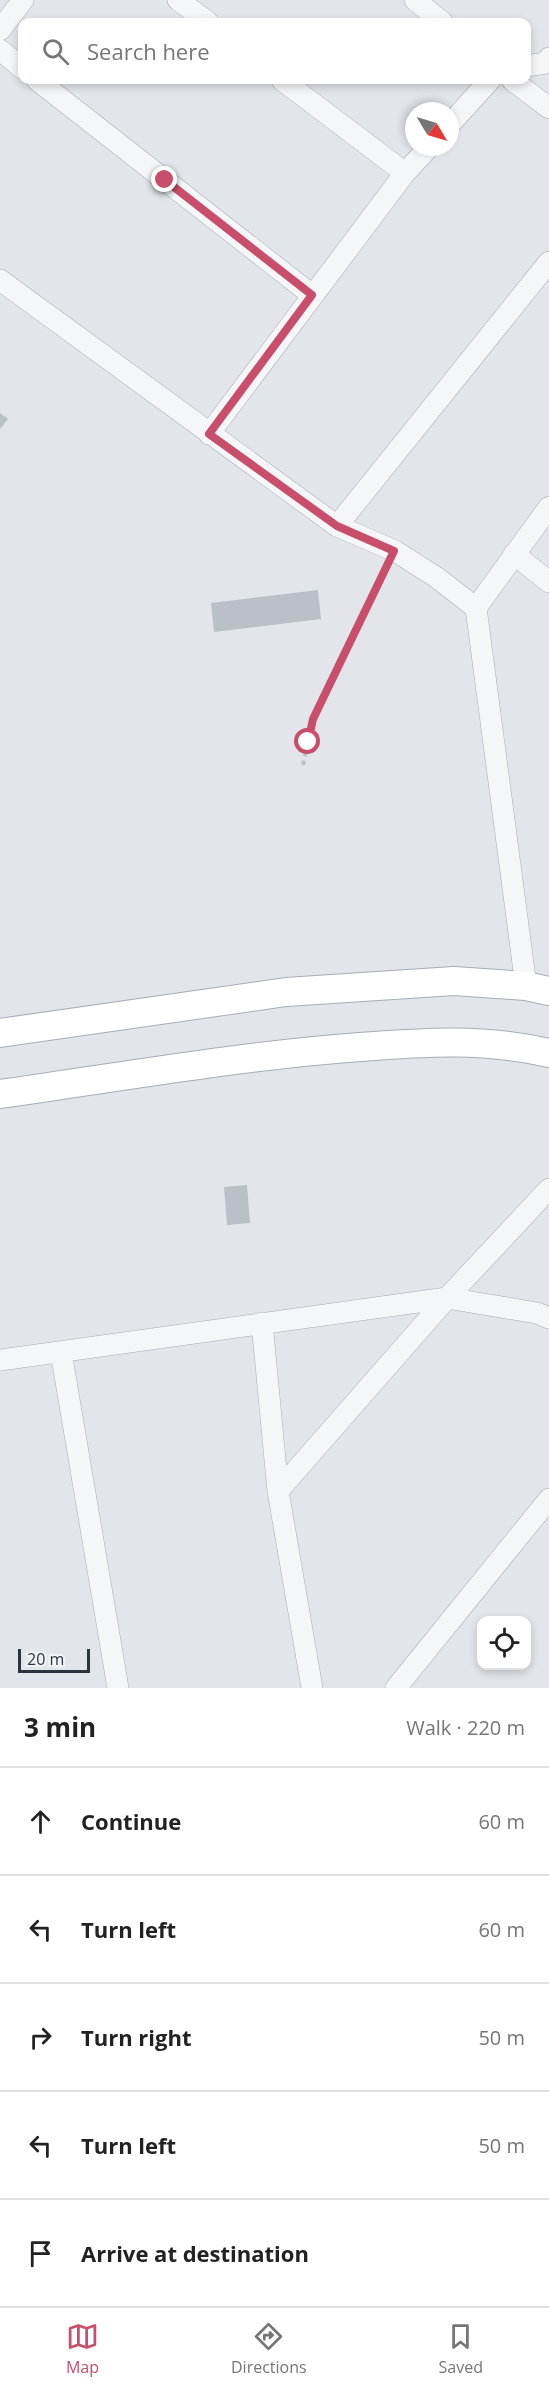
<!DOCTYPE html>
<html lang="en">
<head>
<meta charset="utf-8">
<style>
	:root { --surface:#fff; --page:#f2f2f2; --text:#222; --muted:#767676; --line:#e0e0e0; --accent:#c84e6b }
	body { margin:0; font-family:"Open Sans",sans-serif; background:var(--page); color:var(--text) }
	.controls { position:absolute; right:18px; bottom:18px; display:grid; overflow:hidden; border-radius:12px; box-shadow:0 3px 9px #0003 }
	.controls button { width:54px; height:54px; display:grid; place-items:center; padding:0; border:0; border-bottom:2px solid var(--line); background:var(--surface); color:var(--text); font:30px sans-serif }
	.compass { position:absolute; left:405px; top:102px; width:54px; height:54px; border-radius:50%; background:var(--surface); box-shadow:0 3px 9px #0003; rotate:128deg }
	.scale { position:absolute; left:18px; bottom:15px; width:72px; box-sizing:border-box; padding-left:6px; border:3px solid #2b3541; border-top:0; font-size:16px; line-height:21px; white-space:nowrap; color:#2b3541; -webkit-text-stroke:4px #f2f5f7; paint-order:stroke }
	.stop { position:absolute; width:18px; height:18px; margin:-14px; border:4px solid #c84e6b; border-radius:50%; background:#fff }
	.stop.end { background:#c84e6b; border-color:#fff; box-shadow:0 2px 6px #0008 }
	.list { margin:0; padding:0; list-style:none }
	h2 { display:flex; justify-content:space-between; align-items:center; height:78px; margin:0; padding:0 24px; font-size:26px }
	h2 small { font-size:20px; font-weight:400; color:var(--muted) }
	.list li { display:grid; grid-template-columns:39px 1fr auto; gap:18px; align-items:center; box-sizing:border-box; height:108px; padding:0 24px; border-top:2px solid var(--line) }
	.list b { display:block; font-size:22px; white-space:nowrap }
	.list em { font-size:20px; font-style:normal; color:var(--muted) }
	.icon { flex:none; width:33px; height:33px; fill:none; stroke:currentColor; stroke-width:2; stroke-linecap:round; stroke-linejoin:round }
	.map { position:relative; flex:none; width:549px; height:1688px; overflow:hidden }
	.search { position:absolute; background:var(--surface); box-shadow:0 3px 9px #0003; left:18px; right:18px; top:18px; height:66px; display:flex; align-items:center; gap:15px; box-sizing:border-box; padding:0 21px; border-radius:12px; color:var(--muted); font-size:22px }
	.sheet { height:618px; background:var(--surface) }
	nav { display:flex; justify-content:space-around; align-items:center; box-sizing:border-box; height:84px; border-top:2px solid var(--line); background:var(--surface); font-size:16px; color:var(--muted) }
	nav a { display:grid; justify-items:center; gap:3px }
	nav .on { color:var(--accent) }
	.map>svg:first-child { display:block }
	.building { fill:#bac0c7 }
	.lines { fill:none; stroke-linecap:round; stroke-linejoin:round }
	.minor-casing { stroke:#a7adb4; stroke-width:22 }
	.secondary-casing { stroke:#a7adb4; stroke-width:30 }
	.path { stroke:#bcc0c5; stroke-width:4; stroke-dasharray:4.5 4.5; stroke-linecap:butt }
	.minor { stroke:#f5f6f8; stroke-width:21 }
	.secondary { stroke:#fff; stroke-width:28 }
	.route { stroke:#c84e6b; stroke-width:8 }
</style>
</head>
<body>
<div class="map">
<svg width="549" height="1688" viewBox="0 0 549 1688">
	<rect width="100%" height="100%" fill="#e2e6ea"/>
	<!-- building -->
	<path class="building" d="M0,413l8,6 -8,10z
		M318,590l3,29 -107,13 -3,-29z
		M247,1185l3,38 -23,2 -3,-38z"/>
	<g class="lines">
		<!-- minor casing -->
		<g class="minor-casing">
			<path id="minor" d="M178,0l30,22
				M415,0l27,22
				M0,30l23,-30
				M0,50l22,18
				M526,66l20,-3 3,-5
				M37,80l275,215
				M282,80l123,93
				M512,80l37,28
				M450,124l40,-44
				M0,280l337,246 58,25 41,26 40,31
				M209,434l196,-261 24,-26
				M337,526l212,-264
				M514,554l35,28
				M526,986l-50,-378 73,-101
				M262,1323l16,168 34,197
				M61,1352l57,336
				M0,1360l447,-62 90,15 12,5
				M278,1491l169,-193 102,-109
				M396,1688l153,-189"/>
		</g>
		<!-- secondary casing -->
		<g class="secondary-casing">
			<path id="secondary" d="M0,1033l286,-41 168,-11 72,5 23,5
				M0,1094c120,-17 239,-38 360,-47 66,-5 123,-9 189,6"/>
		</g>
		<!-- path -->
		<path class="path" d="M303,765l10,-46 72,-149"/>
		<!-- minor -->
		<use href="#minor" class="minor"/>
		<!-- secondary -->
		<use href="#secondary" class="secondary"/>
	</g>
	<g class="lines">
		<!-- route -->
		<path class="route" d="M165,180l147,115 -103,139 128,92 57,25 -81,168 -5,23"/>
	</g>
</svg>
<div class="controls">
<button><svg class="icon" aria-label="locate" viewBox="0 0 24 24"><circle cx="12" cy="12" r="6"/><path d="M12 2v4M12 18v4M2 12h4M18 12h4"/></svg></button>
</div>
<svg class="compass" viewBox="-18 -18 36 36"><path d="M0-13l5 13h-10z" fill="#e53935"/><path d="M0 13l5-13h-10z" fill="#767676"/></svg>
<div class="scale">20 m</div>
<div class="stop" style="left:308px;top:742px"></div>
<div class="stop end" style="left:165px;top:180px"></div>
<div class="search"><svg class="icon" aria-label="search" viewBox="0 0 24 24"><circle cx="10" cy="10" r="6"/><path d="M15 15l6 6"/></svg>Search here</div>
</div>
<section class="sheet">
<h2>3 min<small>Walk · 220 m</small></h2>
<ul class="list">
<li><svg class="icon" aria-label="ahead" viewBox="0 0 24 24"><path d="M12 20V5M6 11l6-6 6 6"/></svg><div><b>Continue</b></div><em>60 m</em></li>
<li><svg class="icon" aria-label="left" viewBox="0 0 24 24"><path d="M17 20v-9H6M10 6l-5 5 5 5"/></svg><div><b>Turn left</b></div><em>60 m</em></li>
<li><svg class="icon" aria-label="right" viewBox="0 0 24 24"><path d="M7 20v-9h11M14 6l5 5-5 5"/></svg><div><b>Turn right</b></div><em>50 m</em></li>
<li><svg class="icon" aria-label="left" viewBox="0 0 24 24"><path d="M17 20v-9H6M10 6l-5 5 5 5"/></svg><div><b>Turn left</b></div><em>50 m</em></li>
<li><svg class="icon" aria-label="arrive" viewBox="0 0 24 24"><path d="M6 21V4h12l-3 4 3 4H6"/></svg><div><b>Arrive at destination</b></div></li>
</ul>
</section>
<nav>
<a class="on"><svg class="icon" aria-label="map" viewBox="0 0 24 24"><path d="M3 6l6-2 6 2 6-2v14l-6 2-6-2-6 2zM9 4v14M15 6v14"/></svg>Map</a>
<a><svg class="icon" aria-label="directions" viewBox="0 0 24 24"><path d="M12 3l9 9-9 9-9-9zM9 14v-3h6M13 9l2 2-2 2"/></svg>Directions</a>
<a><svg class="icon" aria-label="saved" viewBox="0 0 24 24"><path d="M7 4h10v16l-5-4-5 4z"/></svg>Saved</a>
</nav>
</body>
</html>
